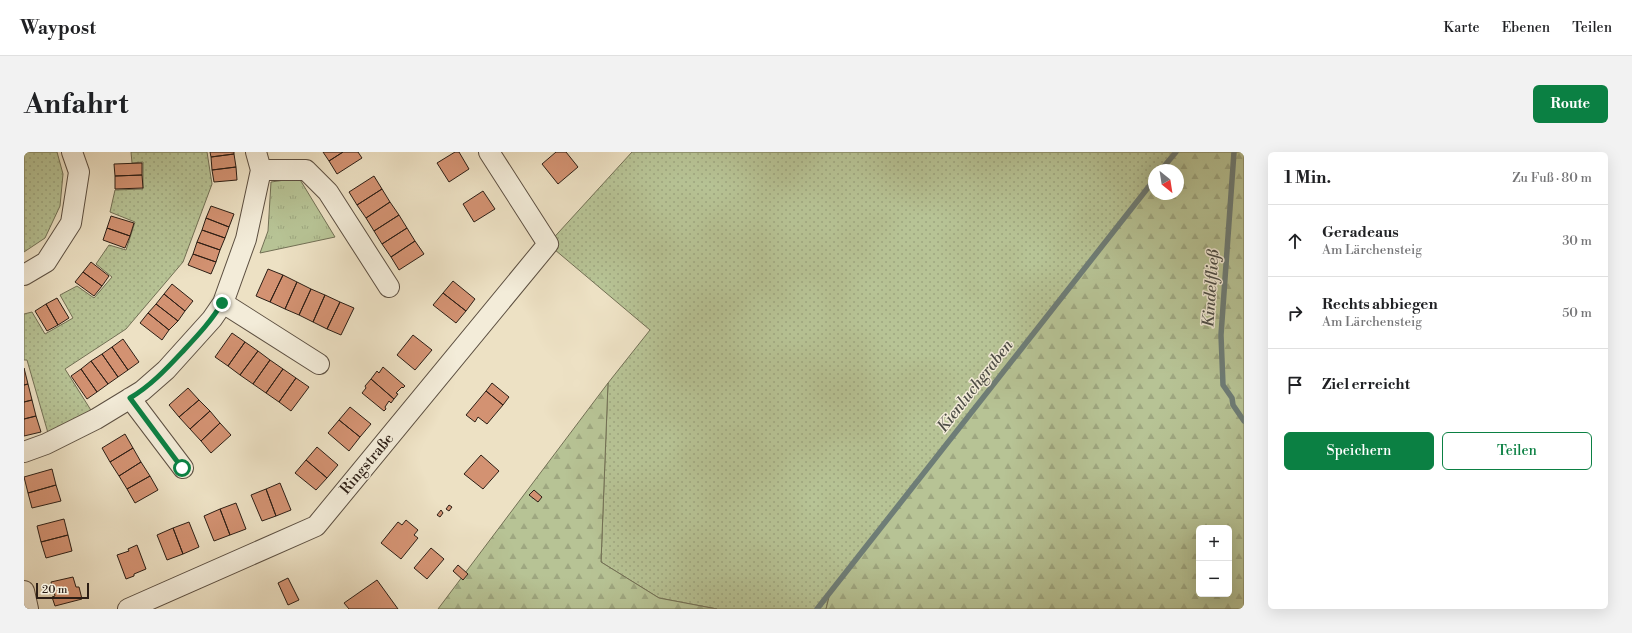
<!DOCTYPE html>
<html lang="de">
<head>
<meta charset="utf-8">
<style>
	:root { --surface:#fff; --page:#f2f2f2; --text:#202124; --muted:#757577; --line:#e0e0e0; --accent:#0b8043 }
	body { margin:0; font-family:"Libre Bodoni",serif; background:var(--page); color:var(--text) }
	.controls { position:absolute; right:12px; bottom:12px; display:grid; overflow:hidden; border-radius:6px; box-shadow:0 4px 16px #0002 }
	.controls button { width:36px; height:36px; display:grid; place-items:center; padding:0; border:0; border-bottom:1px solid var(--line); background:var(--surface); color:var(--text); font:20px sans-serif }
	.compass { position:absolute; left:1124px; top:12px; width:36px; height:36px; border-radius:50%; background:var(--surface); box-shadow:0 4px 16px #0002; rotate:150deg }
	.scale { position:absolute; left:12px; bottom:10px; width:53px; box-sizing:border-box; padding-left:4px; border:2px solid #2c1e15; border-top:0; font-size:11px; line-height:14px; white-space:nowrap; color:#2c1e15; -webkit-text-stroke:3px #f3ecd9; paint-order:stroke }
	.stop { position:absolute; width:12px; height:12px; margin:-9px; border:3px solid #0b8043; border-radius:50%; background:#fff }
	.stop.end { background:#0b8043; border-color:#fff; box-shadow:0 1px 4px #0008 }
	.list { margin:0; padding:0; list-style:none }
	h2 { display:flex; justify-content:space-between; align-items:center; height:52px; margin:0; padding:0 16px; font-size:17px }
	h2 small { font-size:13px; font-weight:400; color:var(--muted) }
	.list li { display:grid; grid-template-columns:26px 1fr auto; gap:12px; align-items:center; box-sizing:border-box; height:72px; padding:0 16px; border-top:1px solid var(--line) }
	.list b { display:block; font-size:15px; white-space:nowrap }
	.list p { margin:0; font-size:13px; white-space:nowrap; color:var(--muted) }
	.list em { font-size:13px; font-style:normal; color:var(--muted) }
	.actions { display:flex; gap:8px; padding:12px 16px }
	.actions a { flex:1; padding:9px 0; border:1px solid var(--accent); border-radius:6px; text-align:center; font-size:14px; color:var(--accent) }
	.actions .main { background:var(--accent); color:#fff }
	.icon { flex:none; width:22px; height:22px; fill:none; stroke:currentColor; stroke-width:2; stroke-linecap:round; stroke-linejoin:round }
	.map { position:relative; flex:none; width:1220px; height:457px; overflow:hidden; border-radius:6px }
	header { display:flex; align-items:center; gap:24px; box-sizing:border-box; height:56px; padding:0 20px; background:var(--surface); border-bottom:1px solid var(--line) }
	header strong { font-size:19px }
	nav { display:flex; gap:22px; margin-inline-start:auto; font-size:14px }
	.intro { display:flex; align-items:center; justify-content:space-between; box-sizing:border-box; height:96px; padding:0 24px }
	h1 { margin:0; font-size:28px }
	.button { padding:10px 18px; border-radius:6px; background:var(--accent); color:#fff; font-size:14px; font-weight:700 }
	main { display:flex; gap:24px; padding:0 24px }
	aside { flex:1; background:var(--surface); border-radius:6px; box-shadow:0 4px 16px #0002 }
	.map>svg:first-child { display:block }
	.grass { fill:url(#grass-dots); stroke:#727055 }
	.forest { fill:url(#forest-firs); stroke:#727055; fill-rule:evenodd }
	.park { fill:url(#park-tufts); stroke:#727055 }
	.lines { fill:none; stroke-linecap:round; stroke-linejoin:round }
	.stream { stroke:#6e7d77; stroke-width:5.5 }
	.building { fill:#d39272; stroke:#2c1e15 }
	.street-casing { stroke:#5c4f41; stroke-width:22 }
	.street { stroke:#f3ecd9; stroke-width:20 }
	.route { stroke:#0b8043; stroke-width:5 }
	.labels { text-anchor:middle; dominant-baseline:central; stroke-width:3; stroke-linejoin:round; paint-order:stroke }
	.street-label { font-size:15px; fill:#2c1e15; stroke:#f3ecd9 }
	.water-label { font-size:16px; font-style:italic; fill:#4d4d46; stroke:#f3ecd9 }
</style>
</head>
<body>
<header>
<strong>Waypost</strong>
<nav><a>Karte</a><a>Ebenen</a><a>Teilen</a></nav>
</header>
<div class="intro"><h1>Anfahrt</h1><a class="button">Route</a></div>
<main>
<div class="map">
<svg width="1220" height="457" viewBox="0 0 1220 457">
	<defs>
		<pattern id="grass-dots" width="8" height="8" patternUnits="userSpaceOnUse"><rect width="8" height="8" fill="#b7c395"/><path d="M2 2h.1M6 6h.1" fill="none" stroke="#9ea780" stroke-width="1.8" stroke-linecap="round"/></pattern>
		<pattern id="forest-firs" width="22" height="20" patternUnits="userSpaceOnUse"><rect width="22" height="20" fill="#b7c395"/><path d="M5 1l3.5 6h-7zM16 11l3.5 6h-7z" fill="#9ea780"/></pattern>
		<pattern id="park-tufts" width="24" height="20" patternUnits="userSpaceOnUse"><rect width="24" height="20" fill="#b7c395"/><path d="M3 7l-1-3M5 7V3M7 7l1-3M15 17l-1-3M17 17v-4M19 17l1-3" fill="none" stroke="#9ea780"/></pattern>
	</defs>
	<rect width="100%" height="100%" fill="#ede1c4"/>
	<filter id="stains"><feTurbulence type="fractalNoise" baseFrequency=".005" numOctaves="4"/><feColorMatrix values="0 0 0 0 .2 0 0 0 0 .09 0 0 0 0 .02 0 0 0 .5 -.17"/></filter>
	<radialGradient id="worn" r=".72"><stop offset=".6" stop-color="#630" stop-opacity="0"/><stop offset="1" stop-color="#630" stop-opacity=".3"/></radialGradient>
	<!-- grass -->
	<path class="grass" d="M0,0h33l6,22 -3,32 -15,32 -21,14z
		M107,0h76l5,32 -29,78 -57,67 -61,40 29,46 -44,25 -23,-80h-3v-46l8,-2 13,22 28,-16 -13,-23 17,-9 17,12 18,-21 -16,-13 13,-19 17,5 9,-28 -25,-10 5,-22 28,-1v-27l-11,1z
		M608,0h544l-15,18h-7v10l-324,413 -4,16h-109l-58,-11 -58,-36 7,-179 42,-53 -102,-86z"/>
	<!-- forest -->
	<path class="forest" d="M1152,0h68v457h-418l4,-16 324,-413v14h24v-24h-17zM1175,376h30v66h-30z
		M584,231l-7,179 58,36 58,11h-279z"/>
	<!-- park -->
	<path class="park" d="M275,26l36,59 -75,16 8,-22 3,-49z"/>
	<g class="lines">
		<!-- stream -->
		<path class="stream" d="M1210,0l-13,183 2,50 9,13 1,7 11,16
			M1137,18l15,-18
			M793,457l337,-429"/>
	</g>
	<!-- building -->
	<path class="building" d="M186,0h24v2l-23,3z
		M299,0h20l-14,9z
		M319,0h15l4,6 -25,16 -8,-13z
		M431,0h4l10,17 -20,13 -12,-19z
		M532,0h10l12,15 -20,17 -16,-20z
		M210,2l2,13 -24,3 -1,-13z
		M118,11v12l-27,1 -1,-12z
		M212,15l1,13 -23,2 -2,-12z
		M118,23l1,13 -28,1v-13z
		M350,24l8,13 -25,16 -8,-13z
		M358,37l8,13 -24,16 -9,-13z
		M459,39l12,18 -21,13 -11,-18z
		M366,50l9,13 -25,16 -8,-13z
		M187,54l23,8 -5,13 -23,-9z
		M375,63l8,13 -25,16 -8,-13z
		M87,64l23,7 -4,13 -23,-8z
		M182,66l23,9 -4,11 -23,-8z
		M83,76l23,8 -5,12 -22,-8z
		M383,76l8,13 -24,16 -9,-13z
		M178,78l23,8 -5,12 -23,-8z
		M391,89l9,13 -25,16 -8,-13z
		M173,90l23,8 -4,12 -23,-8z
		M169,102l23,8 -5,12 -23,-9z
		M67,110l18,14 -7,10 -19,-14z
		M244,117l15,6 -13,27 -14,-6z
		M59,120l19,14 -8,10 -19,-14z
		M259,123l14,7 -12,27 -15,-7z
		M429,129l22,18 -9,12 -23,-18z
		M273,130l14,7 -12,26 -14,-6z
		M148,132l21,17 -8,10 -21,-17z
		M287,137l14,6 -12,27 -14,-7z
		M419,141l23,18 -10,12 -23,-18z
		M140,142l21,17 -7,10 -22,-17z
		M301,143l15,7 -13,27 -14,-7z
		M33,146l12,20 -11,7 -12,-21z
		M316,150l14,6 -13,27 -14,-6z
		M22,152l12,21 -11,6 -12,-20z
		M132,152l22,17 -9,9 -21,-17z
		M124,161l21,17 -7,10 -22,-17z
		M208,181l13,9 -17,24 -13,-9z
		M389,183l19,15 -17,20 -18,-15z
		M99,187l16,23 -11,8 -16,-23z
		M221,190l13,9 -18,24 -12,-9z
		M88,195l16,23 -10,7 -16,-23z
		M234,199l12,9 -17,24 -13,-9z
		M78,202l16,23 -10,7 -17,-23z
		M246,208l13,9 -17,24 -13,-9z
		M67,209l17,23 -11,8 -16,-23z
		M359,215l22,19 -2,2 -1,-1 -6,6 2,1 -4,5 -23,-20 6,-8 2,2z
		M0,216l4,16 -4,1z
		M57,217l16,23 -10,7 -16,-23z
		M259,217l13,9 -17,24 -13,-9z
		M272,226l13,9 -18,24 -12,-9z
		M347,227l23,20 -3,4 -2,-2 -4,6 1,2 -2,2 -22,-18 4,-5 -1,-2z
		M468,231l17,14 -6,8 -17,-14z
		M4,232l4,16 -8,2v-17z
		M164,236l11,12 -20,17 -10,-12z
		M462,239l17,14 -16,19 -9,-7 -3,5 -9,-7z
		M8,248l4,16 -12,3v-17z
		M175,248l11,11 -20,18 -11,-12z
		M326,255l21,17 -11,13 -21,-17z
		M186,259l10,12 -19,18 -11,-12z
		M12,264l5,16 -17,4v-17z
		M315,268l21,17 -11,14 -21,-18z
		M196,271l11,12 -20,18 -10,-12z
		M101,282l8,14 -23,14 -8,-14z
		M293,295l21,18 -11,13 -21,-18z
		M109,296l8,14 -22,14 -9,-14z
		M457,303l18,16 -16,18 -19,-15z
		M282,308l21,18 -11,12 -21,-17z
		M117,310l9,14 -23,13 -8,-13z
		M28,317l4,16 -28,8 -4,-16z
		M126,324l8,14 -23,13 -8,-14z
		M256,331l11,27 -15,6 -10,-27z
		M32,333l5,16 -29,7 -4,-15z
		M242,337l10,27 -14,5 -11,-26z
		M510,338l8,7 -4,5 -9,-7z
		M212,351l10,26 -16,6 -10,-26z
		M425,353l3,2 -3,4 -3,-2z
		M196,357l10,26 -16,6 -10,-25z
		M417,358l2,3 -3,4 -3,-2z
		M40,367l4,16 -27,7 -4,-16z
		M382,368l12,10 -4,5 4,3 -17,21 -20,-16 17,-21 4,3z
		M165,370l10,25 -16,7 -10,-26z
		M149,376l10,26 -16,6 -10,-25z
		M44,383l4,16 -26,7 -5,-16z
		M113,393l9,24 -12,5v2l-8,3 -9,-24 12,-4 -1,-2z
		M407,396l13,11 -17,20 -13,-11z
		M434,413l10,9 -5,6 -10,-9z
		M49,425l3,10h3l3,12 -27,7 -3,-9 3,-1 -4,-14z
		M264,426l11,22 -11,5 -10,-22z
		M353,428l21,29h-49l-5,-6z"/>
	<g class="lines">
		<!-- street casing -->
		<g class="street-casing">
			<path id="street" d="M237,18h45l22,22 61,95
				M0,123l22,-13 25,-39 8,-51 -7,-20
				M199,151l96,61
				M106,246l53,70
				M0,300l22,-8 50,-25 46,-28 24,-21 46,-51 11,-16 23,-64 15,-69 -5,-18
				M0,439l4,18
				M104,457l188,-83 232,-282 -59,-92"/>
		</g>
		<!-- street -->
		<use href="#street" class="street"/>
	</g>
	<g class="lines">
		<!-- route -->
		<path class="route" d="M158,316l-52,-70c22,-13 38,-31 55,-49 14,-15 27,-29 37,-46"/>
	</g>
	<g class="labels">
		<!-- street labels -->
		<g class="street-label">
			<text transform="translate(343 312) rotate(-50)">Ringstraße</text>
		</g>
		<!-- water labels -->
		<g class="water-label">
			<text transform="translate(1187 136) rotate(-86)">Kindelfließ</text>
			<text transform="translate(951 234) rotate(-52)">Kienluchgraben</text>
		</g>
	</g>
	<rect width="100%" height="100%" filter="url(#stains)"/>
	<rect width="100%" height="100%" fill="url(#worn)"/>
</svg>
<div class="controls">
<button>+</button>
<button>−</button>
</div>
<svg class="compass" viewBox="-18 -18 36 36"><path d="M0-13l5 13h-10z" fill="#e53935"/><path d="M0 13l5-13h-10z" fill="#757577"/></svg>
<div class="scale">20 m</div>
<div class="stop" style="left:158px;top:316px"></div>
<div class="stop end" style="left:198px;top:151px"></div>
</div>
<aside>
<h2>1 Min.<small>Zu Fuß · 80 m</small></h2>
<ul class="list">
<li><svg class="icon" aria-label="ahead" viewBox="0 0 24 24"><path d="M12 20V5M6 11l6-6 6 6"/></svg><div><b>Geradeaus</b><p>Am Lärchensteig</p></div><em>30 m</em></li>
<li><svg class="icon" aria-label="right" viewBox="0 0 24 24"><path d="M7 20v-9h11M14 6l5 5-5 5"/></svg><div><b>Rechts abbiegen</b><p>Am Lärchensteig</p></div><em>50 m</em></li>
<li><svg class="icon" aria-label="arrive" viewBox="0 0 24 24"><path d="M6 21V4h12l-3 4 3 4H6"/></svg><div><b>Ziel erreicht</b></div></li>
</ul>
<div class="actions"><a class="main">Speichern</a><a>Teilen</a></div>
</aside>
</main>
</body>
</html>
